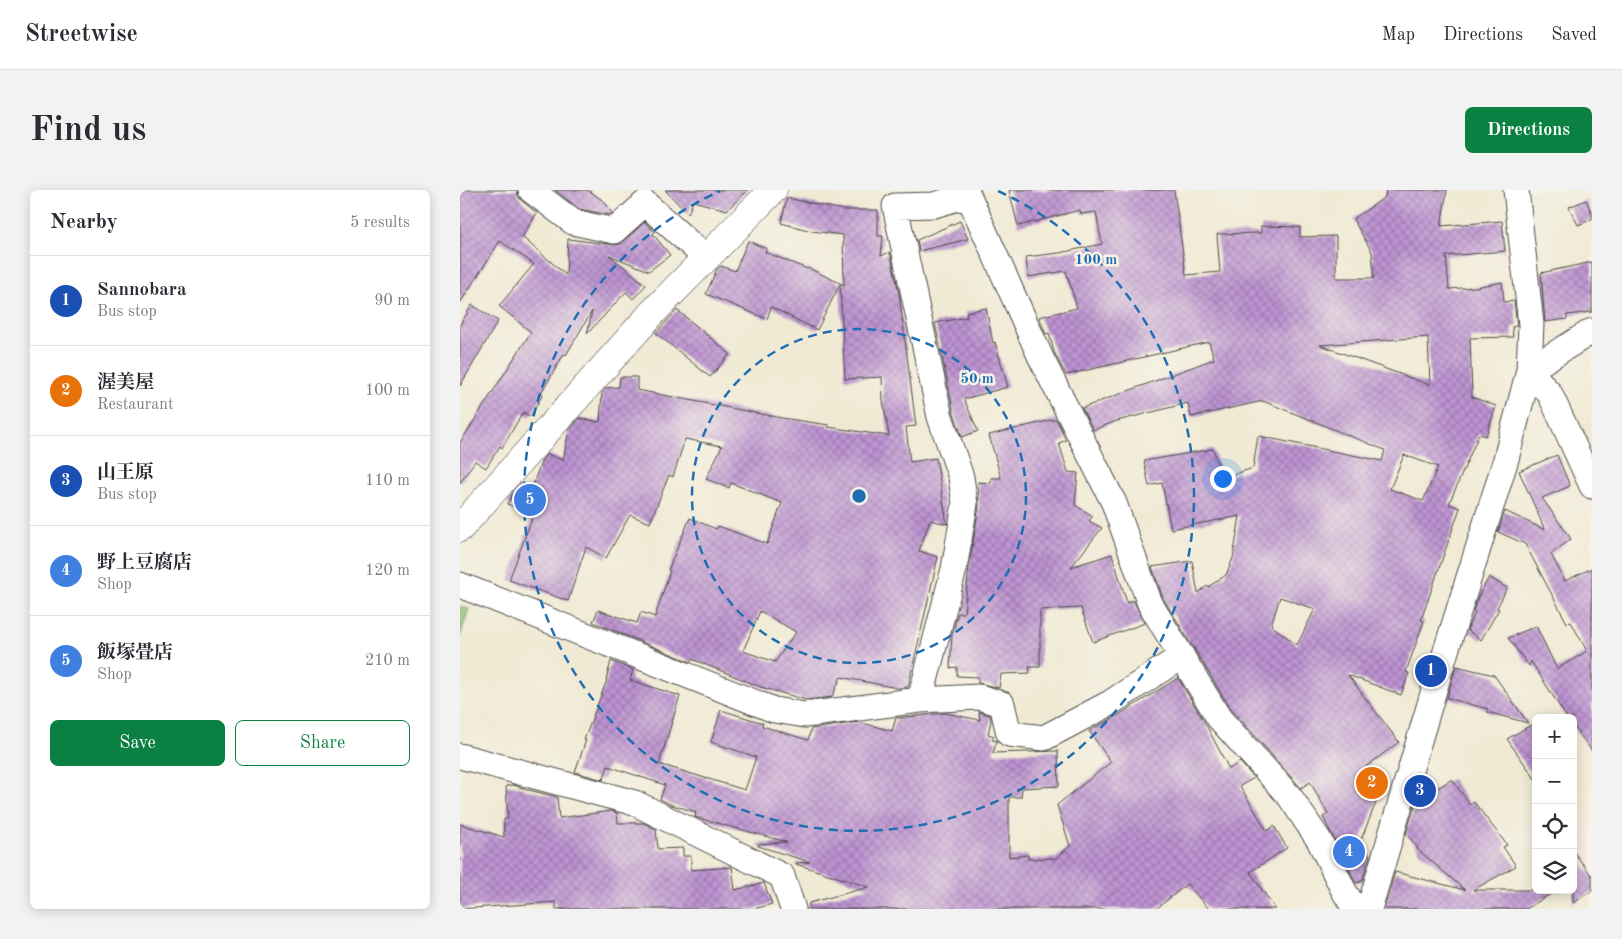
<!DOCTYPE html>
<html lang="en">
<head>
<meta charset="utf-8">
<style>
	:root { --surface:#fff; --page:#f2f2f3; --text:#2b2b33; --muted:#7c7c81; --line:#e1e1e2; --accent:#0b8043 }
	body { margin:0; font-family:"Old Standard TT","Noto Serif JP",serif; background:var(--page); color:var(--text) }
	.controls { position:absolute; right:15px; bottom:15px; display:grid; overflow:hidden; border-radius:8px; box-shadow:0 2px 12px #0003 }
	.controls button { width:45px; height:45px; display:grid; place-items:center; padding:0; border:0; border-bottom:1px solid var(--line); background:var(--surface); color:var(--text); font:25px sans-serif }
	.you { position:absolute; left:762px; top:288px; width:18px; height:18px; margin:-12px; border:4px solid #fff; border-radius:50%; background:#1a73e8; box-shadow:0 0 0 8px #1a73e833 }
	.badge { display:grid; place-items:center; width:32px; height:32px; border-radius:50%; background:var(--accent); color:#fff; font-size:16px; font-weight:700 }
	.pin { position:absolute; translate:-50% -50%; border:2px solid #fff; box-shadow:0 1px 5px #0006 }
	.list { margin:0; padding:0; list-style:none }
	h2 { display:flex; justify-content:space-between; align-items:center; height:65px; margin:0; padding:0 20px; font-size:21px }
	h2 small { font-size:16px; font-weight:400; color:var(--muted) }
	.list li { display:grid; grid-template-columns:32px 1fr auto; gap:15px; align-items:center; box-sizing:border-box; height:90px; padding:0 20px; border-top:1px solid var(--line) }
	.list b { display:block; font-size:19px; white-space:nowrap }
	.list p { margin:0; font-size:16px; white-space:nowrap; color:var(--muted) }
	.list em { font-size:16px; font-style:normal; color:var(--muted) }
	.actions { display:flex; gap:10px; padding:15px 20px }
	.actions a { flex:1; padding:11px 0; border:1px solid var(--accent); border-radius:8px; text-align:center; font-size:18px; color:var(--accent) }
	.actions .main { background:var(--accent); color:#fff }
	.icon { flex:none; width:28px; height:28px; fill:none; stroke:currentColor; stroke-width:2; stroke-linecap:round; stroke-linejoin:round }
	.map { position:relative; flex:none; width:1132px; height:719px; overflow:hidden; border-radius:8px }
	header { display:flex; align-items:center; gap:30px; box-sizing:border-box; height:70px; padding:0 25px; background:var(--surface); border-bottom:1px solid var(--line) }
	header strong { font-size:24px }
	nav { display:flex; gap:28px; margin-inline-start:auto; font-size:18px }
	.intro { display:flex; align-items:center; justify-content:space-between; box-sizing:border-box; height:120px; padding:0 30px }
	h1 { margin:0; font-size:35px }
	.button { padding:12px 22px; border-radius:8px; background:var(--accent); color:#fff; font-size:18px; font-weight:700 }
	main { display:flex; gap:30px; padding:0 30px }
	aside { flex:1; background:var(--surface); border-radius:8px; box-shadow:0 2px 12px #0003 }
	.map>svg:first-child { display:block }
	.park { fill:url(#park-crowns); stroke:#5e7851 }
	.building { fill:url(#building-cross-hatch); fill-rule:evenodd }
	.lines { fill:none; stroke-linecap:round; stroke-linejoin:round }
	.minor-casing { stroke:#494844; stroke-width:27 }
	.tertiary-casing { stroke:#494844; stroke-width:29 }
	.minor { stroke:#fff; stroke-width:25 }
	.tertiary { stroke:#fff; stroke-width:28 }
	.ring { fill:none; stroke:#1f6fb2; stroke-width:2.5; stroke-dasharray:9 6 }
	.centre { fill:#1f6fb2; stroke:#f7f3e8; stroke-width:2.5 }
	.ring-label { font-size:15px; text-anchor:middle; font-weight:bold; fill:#1f6fb2; stroke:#f7f3e8; stroke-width:5; stroke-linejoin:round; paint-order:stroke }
</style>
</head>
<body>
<header>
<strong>Streetwise</strong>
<nav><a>Map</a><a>Directions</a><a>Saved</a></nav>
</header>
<div class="intro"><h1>Find us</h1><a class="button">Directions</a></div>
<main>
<aside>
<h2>Nearby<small>5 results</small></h2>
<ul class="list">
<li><span class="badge" style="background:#1a4fb4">1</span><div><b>Sannobara</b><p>Bus stop</p></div><em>90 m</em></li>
<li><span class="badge" style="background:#e8710a">2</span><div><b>渥美屋</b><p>Restaurant</p></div><em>100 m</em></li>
<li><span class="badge" style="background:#1a4fb4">3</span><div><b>山王原</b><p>Bus stop</p></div><em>110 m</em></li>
<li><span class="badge" style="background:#3f7fe0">4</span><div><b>野上豆腐店</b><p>Shop</p></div><em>120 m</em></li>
<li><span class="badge" style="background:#3f7fe0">5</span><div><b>飯塚畳店</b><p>Shop</p></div><em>210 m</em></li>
</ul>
<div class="actions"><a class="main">Save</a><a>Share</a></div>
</aside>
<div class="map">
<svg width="1132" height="719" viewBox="0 0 1132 719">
	<defs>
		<pattern id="park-crowns" width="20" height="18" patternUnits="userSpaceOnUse" patternTransform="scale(1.25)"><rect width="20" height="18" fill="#91c577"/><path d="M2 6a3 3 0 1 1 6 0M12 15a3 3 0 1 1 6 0" fill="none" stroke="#7da967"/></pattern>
		<pattern id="building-cross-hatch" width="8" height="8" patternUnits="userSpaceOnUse" patternTransform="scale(1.25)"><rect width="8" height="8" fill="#be94d3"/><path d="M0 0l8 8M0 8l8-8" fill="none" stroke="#9b79ab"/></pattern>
	</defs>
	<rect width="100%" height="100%" fill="#f7f3e8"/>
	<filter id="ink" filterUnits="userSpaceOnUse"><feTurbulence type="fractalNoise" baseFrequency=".02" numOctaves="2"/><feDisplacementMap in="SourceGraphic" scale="10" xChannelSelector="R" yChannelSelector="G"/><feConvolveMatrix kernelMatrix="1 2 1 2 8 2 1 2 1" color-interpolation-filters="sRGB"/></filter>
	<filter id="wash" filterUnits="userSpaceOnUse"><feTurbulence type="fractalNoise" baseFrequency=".0096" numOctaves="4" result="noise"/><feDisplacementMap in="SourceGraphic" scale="20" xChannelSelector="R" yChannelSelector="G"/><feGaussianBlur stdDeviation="1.12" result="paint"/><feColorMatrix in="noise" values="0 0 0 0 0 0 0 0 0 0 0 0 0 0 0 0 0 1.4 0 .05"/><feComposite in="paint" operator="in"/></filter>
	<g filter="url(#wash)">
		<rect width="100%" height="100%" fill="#f0ead4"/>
		<!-- park -->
		<path class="park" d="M0,416l9,3 -9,28z"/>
		<g id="blocks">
			<!-- building -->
			<path class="building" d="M0,0h57l1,6 4,5 15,12 -15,24 44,38 2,-36 49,6 6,-2 -1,-1 23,-20 10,10 -2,2 17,21 -21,16 -40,-16 37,30 -13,14 -7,-7 -39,42 5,-23 -26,44 -2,-1 -23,39 2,1 -13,23 -7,-5 -21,36 -2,-2 -14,22 -11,-7 -15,22v-40l71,-111 -32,-26 35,-42 -34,-23 -40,62z
				M95,0h33l17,12 7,11 -2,2 -31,-6z
				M205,0h83l-21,20 -34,-9 -5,13z
				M549,0h165l12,85 34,-3 -3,-38 44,-1v-7l39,1v10l36,-1v42h38l-2,-26 -19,-33 32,-22 1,-7h61l-6,36 61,-5 3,30 -59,5 3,33 26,-2 27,-5 2,20 10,-1 3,25 -5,1 1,10 -43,1 2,59 24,9 -10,30 -7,-2 -30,70 11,4 -39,112 3,1 -18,51 3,1 -8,22 -53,-20 51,67 -40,30 26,8 -24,60 9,16 -8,25 -6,2 -33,-66 5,-3 -18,-32 -9,6 -70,-79 -68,-111 -11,-31 40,-6 6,32 9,-7 1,1 18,-12 7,-17 7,-42 -69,13 -9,-46 -13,3 -5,-25 69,-12 10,29 30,-10 5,-32 124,25 3,-11 -122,-49 -72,16 -3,-14 -71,18 -24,9 -11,-22 132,-49 -5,-17 -143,33 -12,-23 -5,-19 -3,1 -7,-17 38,-9 -11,-37 -38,6 -2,-20 33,-4 43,-9 -6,-32 -15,2 -1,-4 -62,16zM968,147l2,48 -110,-40zM944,265l34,12 -15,34 -33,-12zM820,407l35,12 -18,36 -26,-20z
				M327,8l56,12h35v26h5l-2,20 9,-4 9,41 17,133 -10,1 4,35 26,-4 11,66 -17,-4 -11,31 19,6 -30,130 -11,1 -56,-11 -9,20 -26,3 -45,-13 -69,-28 -1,3 -98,-40 5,-12 39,13 4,-11 14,5 15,-46 -2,-1 22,-52 26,11 2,-3 49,18 15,-41 -51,-20 -2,5 -23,-9 16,-33 -37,-7 -12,38 -4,-2 -19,48 -20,-8 -24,43 -20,-11 -18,54 -59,-21 25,-67 -27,-9 7,-13 3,-4 13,5 12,-32 5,-6 16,6 6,-30 10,-12 21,4 2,-29 4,-5 13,-1 1,-10h17v13l145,28 47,7 -1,2 61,9 -6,-36 -1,-23 -37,2 -5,-95 -23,46 -46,-23 -4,12 -61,-25 11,-25 4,-3 14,5 13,-30 19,8 -2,3 42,17 1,-1 36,17 -1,-50 -31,-4 -31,-8zM300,421l36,21 -21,30 -32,-11z
				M1126,10l6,14v5l-14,6 -9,-18z
				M500,31l8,18 -49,12 -2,-11z
				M1132,72v50l-25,3v4l-22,3 -4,-49z
				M12,115l26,16 -38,65v-61z
				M526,118l7,35 2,-1 13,45 -44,12 14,32 -16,6 -8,-24 -19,-90 32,-6 -1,-5z
				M217,120l53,44 -20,23 -54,-44z
				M596,229l10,21 -7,3 9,29 10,1 -3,32 18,11 -4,5 13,7 -31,39 41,-13 15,49 6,-3 12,23 -52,19 -12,-34 -41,2v57h-11l1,6 -29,1 -2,14 -21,-5v-6l-21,-1v-9l-7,1 2,-33 6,-22h6l5,-46 10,-61 -1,-24 13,1v-5h10l-12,-43z
				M1097,265l13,31 -28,12 29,41 -20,15 14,27 27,-13v183l-19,-25v-8h-6l-36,-57 -2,5 -21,-28 28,-12 21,43 30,-18 -16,-29 -4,1 -42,-79 -27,-12 7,-21 40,19 -26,-59z
				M1029,387l18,11 -10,20 2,1 -18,31 -14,-10 8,-18 -2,-1 5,-14z
				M151,471l22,9 -3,10 50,16 -21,68 86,26 11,-33 -45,-15 10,-32 42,13 -1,3 46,14 3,-11 48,-7 33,9 4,-13 49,-5 35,7 -1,-8 11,3 1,6 -3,13 6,2 -2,4 5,1 -4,12 65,-2 1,35 -37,2 -1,9h-12v60l19,-2v4l28,-1 14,-12 -13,-41 54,-43 -22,-31 28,-15 61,-38 26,43 25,48 11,-7 14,16 -14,8 27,45 7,-5 13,22 -37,24 25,37h-66l-22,-25 -31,25h-347v-6l60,-16 -73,-23v-1l14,-1 -52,-16v-2l29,-2 -89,-24 -3,-1 1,-5 -24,-7 -12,-6 5,-14 -57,-19 -5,14 -28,-8 11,-32h-2l23,-60h-1z
				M996,476l38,9 34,48 -41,-11 1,-3 -41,-11z
				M1076,532v58l-29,-41z
				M992,589l18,26 4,-3 33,43 -4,2 13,19 -43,24h84l-31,19h-142l11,-37 70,18 -48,-41 1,-1 -12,-14 10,-32z
				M53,595l13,4v1h3l28,7 2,21 52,-7 6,2 1,10h26l12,6 2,20 25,-1v8h8v14l41,-3 3,23 29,-7 8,21 -18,5h-198v-7l-96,7v-85l44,13v-18h4l-2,-33z
				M1113,661l19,25v15l-19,12z"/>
		</g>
	</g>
	<g filter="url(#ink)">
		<use href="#blocks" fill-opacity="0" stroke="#494844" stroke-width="1"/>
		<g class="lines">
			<!-- minor casing -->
			<g class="minor-casing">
				<path id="minor" d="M71,0l42,32 41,9 31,-28 61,55
					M506,0l75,168 73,145 36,101 69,114 71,79 29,43 25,51 11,18
					M1132,141l-63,39 21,24 42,92
					M0,395l314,125 31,5 115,-15 59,-3 23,7 7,30 35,4 66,-35 72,-47
					M460,510l34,-131 11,-65 -4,-27 -21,-60 -45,-211 39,-1 34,-10
					M0,566l175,47 147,73 11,33
					M909,719l71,-239 66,-211 23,-89 2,-46 -15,-134"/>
			</g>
			<!-- tertiary casing -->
			<g class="tertiary-casing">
				<path id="tertiary" d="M0,338l195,-218 118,-120"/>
			</g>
			<!-- minor -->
			<use href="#minor" class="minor"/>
			<!-- tertiary -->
			<use href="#tertiary" class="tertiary"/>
		</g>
	</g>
	<!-- distance rings -->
	<g class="ring">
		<circle cx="399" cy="306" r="167"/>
		<path d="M538 1A335 335 0 1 1 260 1"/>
	</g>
	<circle cx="399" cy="306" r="8" class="centre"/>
	<g class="ring-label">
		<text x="636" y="74">100 m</text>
		<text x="517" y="193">50 m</text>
	</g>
</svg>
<div class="controls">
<button>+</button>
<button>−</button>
<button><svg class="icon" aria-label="locate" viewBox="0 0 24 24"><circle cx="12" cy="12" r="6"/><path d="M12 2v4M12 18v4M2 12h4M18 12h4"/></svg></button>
<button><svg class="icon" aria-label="layers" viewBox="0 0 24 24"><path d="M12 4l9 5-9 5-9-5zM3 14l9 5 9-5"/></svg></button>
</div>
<div class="you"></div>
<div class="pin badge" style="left:971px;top:481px;background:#1a4fb4">1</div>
<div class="pin badge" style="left:912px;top:593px;background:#e8710a">2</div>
<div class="pin badge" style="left:960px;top:601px;background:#1a4fb4">3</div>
<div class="pin badge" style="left:889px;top:662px;background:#3f7fe0">4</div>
<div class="pin badge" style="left:70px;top:310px;background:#3f7fe0">5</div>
</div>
</main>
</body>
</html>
